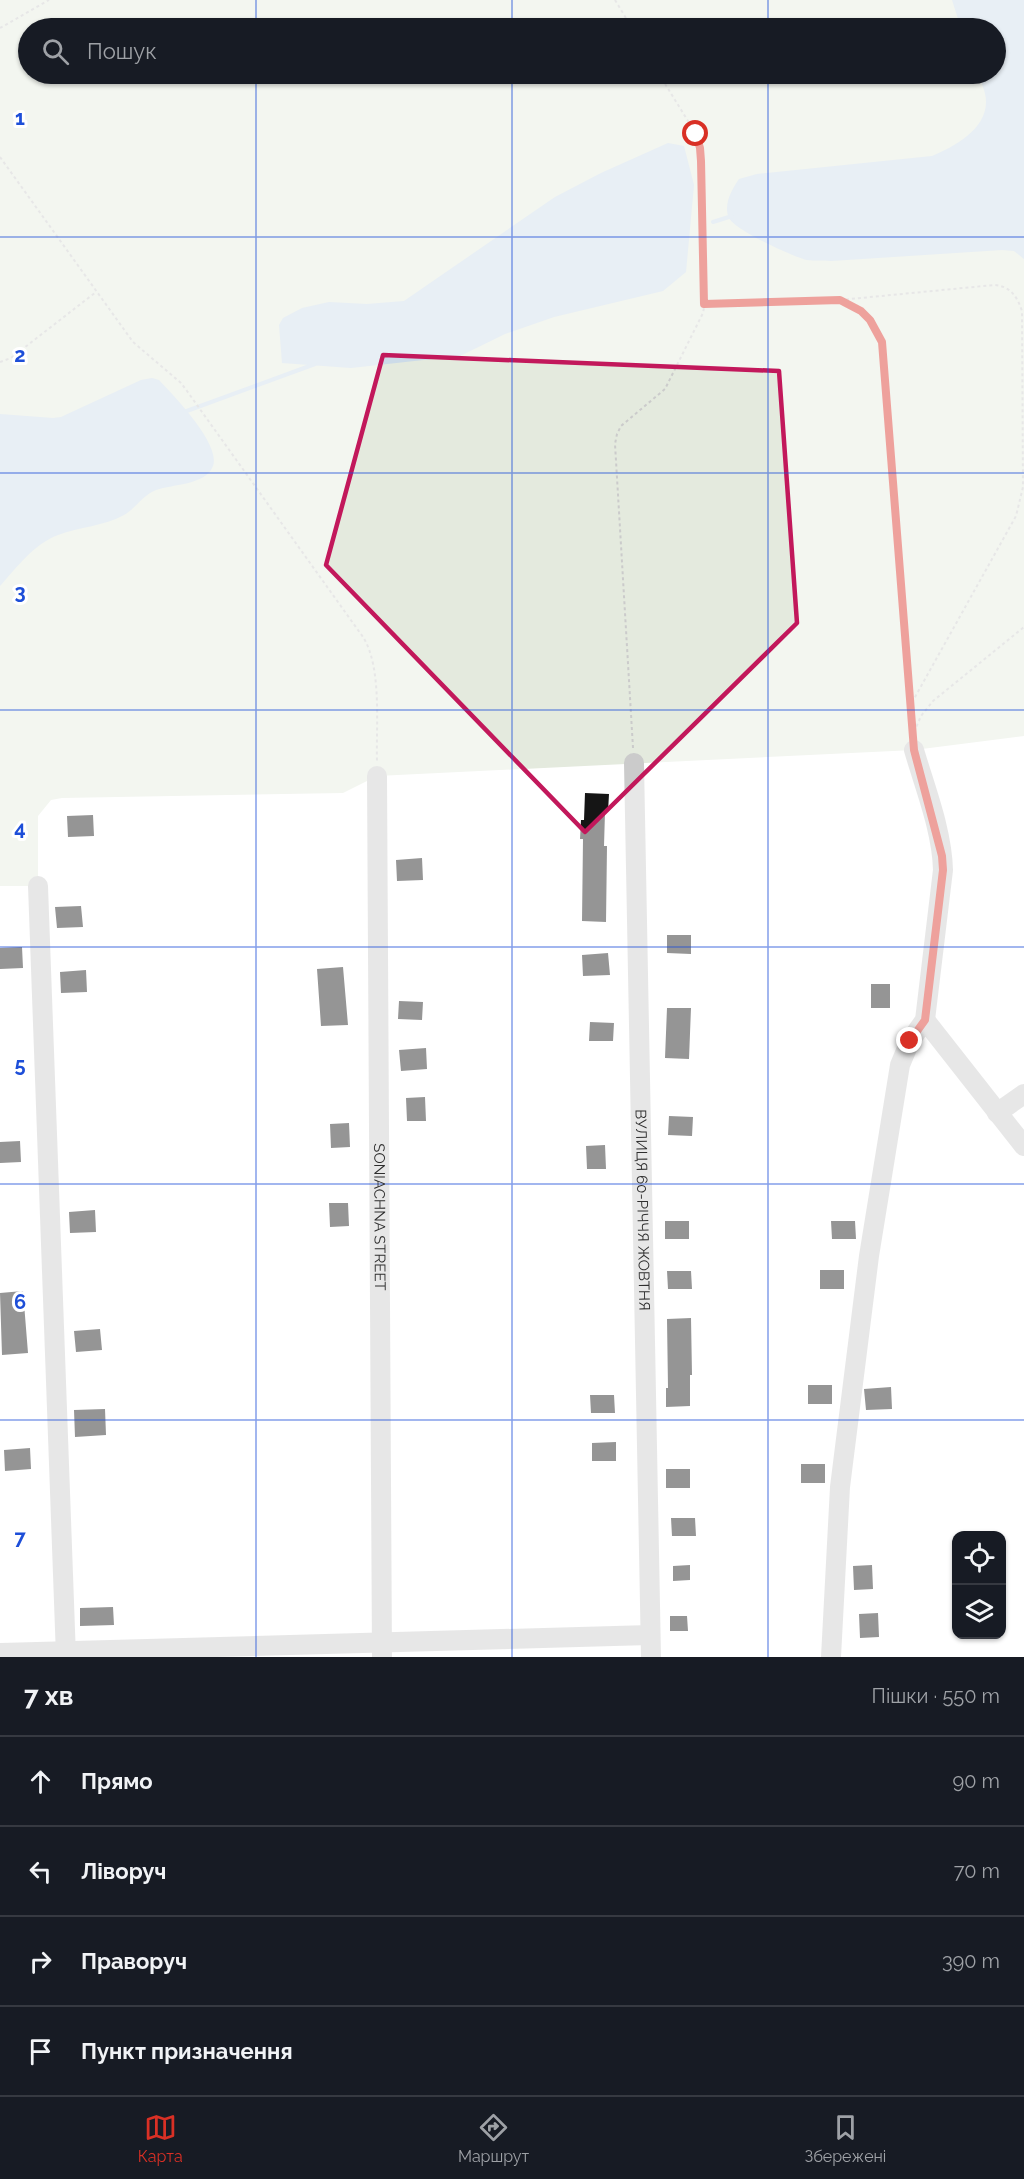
<!DOCTYPE html>
<html lang="uk">
<head>
<meta charset="utf-8">
<style>
	:root { --surface:#171b24; --page:#242831; --text:#f1f3f6; --muted:#9ea1a6; --line:#363941; --accent:#d93025 }
	body { margin:0; font-family:Raleway,sans-serif; background:var(--page); color:var(--text) }
	.controls { position:absolute; right:18px; bottom:18px; display:grid; overflow:hidden; border-radius:12px; box-shadow:0 2px 4px #0004 }
	.controls button { width:54px; height:54px; display:grid; place-items:center; padding:0; border:0; border-bottom:2px solid var(--line); background:var(--surface); color:var(--text); font:30px sans-serif }
	.stop { position:absolute; width:18px; height:18px; margin:-14px; border:4px solid #d93025; border-radius:50%; background:#fff }
	.stop.end { background:#d93025; border-color:#fff; box-shadow:0 2px 6px #0008 }
	.list { margin:0; padding:0; list-style:none }
	h2 { display:flex; justify-content:space-between; align-items:center; height:78px; margin:0; padding:0 24px; font-size:26px }
	h2 small { font-size:20px; font-weight:400; color:var(--muted) }
	.list li { display:grid; grid-template-columns:39px 1fr auto; gap:18px; align-items:center; box-sizing:border-box; height:90px; padding:0 24px; border-top:2px solid var(--line) }
	.list b { display:block; font-size:22px; white-space:nowrap }
	.list em { font-size:20px; font-style:normal; color:var(--muted) }
	.icon { flex:none; width:33px; height:33px; fill:none; stroke:currentColor; stroke-width:2; stroke-linecap:round; stroke-linejoin:round }
	.map { position:relative; flex:none; width:1024px; height:1657px; overflow:hidden }
	.search { position:absolute; background:var(--surface); box-shadow:0 2px 4px #0004; left:18px; right:18px; top:18px; height:66px; display:flex; align-items:center; gap:15px; box-sizing:border-box; padding:0 21px; border-radius:33px; color:var(--muted); font-size:22px }
	.sheet { height:438px; background:var(--surface) }
	nav { display:flex; justify-content:space-around; align-items:center; box-sizing:border-box; height:84px; border-top:2px solid var(--line); background:var(--surface); font-size:16px; color:var(--muted) }
	nav a { display:grid; justify-items:center; gap:3px }
	nav .on { color:var(--accent) }
	.map>svg:first-child { display:block }
	.green { fill:#e4eade; fill-rule:evenodd }
	.water { fill:#ccdbe8 }
	.lines { fill:none; stroke-linecap:round; stroke-linejoin:round }
	.stream { stroke:#ccdbe8; stroke-width:4 }
	.building { fill:#151515 }
	.path { stroke:#cbcbcb; stroke-width:2; stroke-dasharray:3 3; stroke-linecap:butt }
	.minor { stroke:#cbcbcb; stroke-width:20 }
	.route { stroke:#d93025; stroke-width:8 }
	.marked { fill:none; stroke:#c2185b; stroke-width:4.5; stroke-linejoin:round }
	.grid { fill:none; stroke:#1d4ed8; stroke-width:1.5; stroke-opacity:0.55 }
	.labels { text-anchor:middle; dominant-baseline:central; stroke-width:6; stroke-linejoin:round; paint-order:stroke }
	.street-label { font-size:15px; fill:#2e2e2e; stroke:#fff }
	.grid-label { font-size:20px; text-anchor:middle; font-weight:bold; fill:#1d4ed8; stroke:#fff; stroke-width:6; stroke-linejoin:round; paint-order:stroke }
</style>
</head>
<body>
<div class="map">
<svg width="1024" height="1657" viewBox="0 0 1024 1657">
	<rect width="100%" height="100%" fill="#fff"/>
	<!-- green -->
	<path class="green" d="M0,0h1024v736l-110,14 -537,26 -34,17 -281,5 -11,2 -13,16v70h-38zM28,28h968v46h-968z"/>
	<!-- water -->
	<path class="water" d="M952,0h72v259l-10,-8 -12,-1 -171,11c-8,-1 -16,0 -24,-1 -14,-3 -72,-30 -78,-42 -6,-13 3,-29 10,-39l18,-5 175,-18c22,-9 55,-27 54,-55 0,-9 -5,-19 -8,-27h18v-46h-35z
		M668,143l16,3 10,39 -8,87 -23,19 -109,26 -49,17 -45,22 -109,12 -69,-5 -3,-38 4,-7 19,-10 27,-6 38,2 37,-3 151,-104 46,-24z
		M152,378l7,2c14,15 62,64 54,86 -7,19 -40,18 -57,24 -13,5 -20,18 -32,25 -20,11 -45,12 -66,20 -24,9 -41,32 -58,51v-172l53,4 8,-1 80,-37z"/>
	<g class="lines">
		<!-- stream -->
		<path class="stream" d="M713,222l19,-6
			M184,412l131,-48"/>
	</g>
	<!-- building -->
	<path class="building" d="M585,793l24,1 -1,18h-3l-1,34h3l-1,76 -24,-1 1,-82h-3l1,-19h3z
		M93,815l1,21 -26,1 -1,-21z
		M422,858l1,22 -26,1 -1,-21z
		M81,906l2,21 -26,1 -2,-21z
		M667,935h24v19l-24,-1z
		M22,947l1,21 -23,1v-21z
		M608,953l2,22 -27,1 -1,-21z
		M343,967l5,58 -27,1 -4,-57z
		M86,970l1,22 -26,1 -1,-21z
		M871,984h19v24h-19z
		M399,1001l24,1 -1,18 -24,-1z
		M667,1008h24l-2,51 -24,-1z
		M590,1022l24,1 -1,18h-24z
		M426,1048l1,21 -26,2 -2,-21z
		M425,1097l1,24h-19l-1,-23z
		M669,1116l24,1 -1,19 -24,-1z
		M349,1123l1,24 -19,1 -1,-24z
		M20,1141l1,21 -21,1v-21z
		M605,1145l1,24h-19l-1,-23z
		M329,1203h19l1,23 -19,1z
		M95,1210l1,22 -26,1 -1,-21z
		M665,1221h24v18h-24z
		M831,1221h24l1,18h-24z
		M820,1270h24v19h-24z
		M667,1271h24l1,18h-24z
		M23,1291l5,62 -26,2 -2,-62z
		M691,1318l1,57h-2v31l-24,1v-19h2l-1,-69z
		M100,1329l2,21 -26,2 -2,-21z
		M808,1385h24v19h-24z
		M891,1387l1,22 -26,1 -2,-21z
		M590,1395h24l1,18h-24z
		M105,1409l1,26 -31,2 -1,-27z
		M616,1442v19h-24v-18z
		M30,1448l1,21 -26,2 -1,-21z
		M801,1464h24v19h-24z
		M666,1469h24v19h-24z
		M671,1518h24l1,18h-24z
		M690,1565v15l-17,1v-15z
		M872,1565l1,24 -19,1 -1,-24z
		M113,1607l1,18 -34,1v-18z
		M878,1613l1,24 -19,1 -1,-24z
		M670,1616h17l1,15h-18z"/>
	<g class="lines">
		<!-- path -->
		<path class="path" d="M615,0l17,28
			M0,28l49,-28
			M0,157l133,185 48,41 6,8 176,246c19,30 13,88 14,124
			M840,300l154,-15c16,1 23,11 28,26l1,176 -7,29 -106,190
			M705,304l135,-4 21,11 9,9 12,22 31,393
			M0,362l11,-4 85,-66
			M914,732l7,-16 12,-15 91,-74
			M633,748l-18,-304 2,-10 4,-8 44,-37 38,-76 3,-16 -6,-149 -4,-14 -37,-60"/>
		<!-- minor -->
		<g class="minor">
			<path id="s1" d="M634,763l17,894"/>
			<path id="s2" d="M377,776l5,881"/>
			<path d="M38,886l28,771"/>
			<path d="M925,1020l99,126"/>
			<path d="M997,1113l27,-19"/>
			<path d="M0,1653l650,-18"/>
			<path d="M831,1657l9,-170 29,-231 31,-191 10,-24 15,-21 18,-150c-1,-40 -18,-82 -29,-120"/>
		</g>
	</g>
	<g class="lines">
		<!-- route -->
		<path class="route" d="M696,134l4,14 1,13 3,143 136,-4 21,11 9,9 12,22 32,408 28,106 1,14 -18,150 -15,21"/>
	</g>
	<!-- marked area -->
	<path d="M0 0H1024V1657H0ZM383,355l396,16 18,252 -212,209 -259,-267z" fill="#fff" fill-opacity=".55" fill-rule="evenodd"/>
	<path class="marked" d="M383,355l396,16 18,252 -212,209 -259,-267z"/>
	<!-- grid -->
	<path class="grid" d="M256,0v28M512,0v28M768,0v28M256,74v1583M512,74v1583M768,74v1583M0,237h1024M0,473h1024M0,710h1024M0,947h1024M0,1184h1024M0,1420h1024"/>
	<g class="labels">
		<!-- street labels -->
		<g class="street-label">
			<text stroke="none"><textPath href="#s1" startOffset="447">ВУЛИЦЯ 60-РІЧЧЯ ЖОВТНЯ</textPath></text>
			<text stroke="none"><textPath href="#s2" startOffset="441">SONIACHNA STREET</textPath></text>
		</g>
	</g>
	<g class="grid-label">
		<text x="20" y="125">1</text>
		<text x="20" y="362">2</text>
		<text x="20" y="599">3</text>
		<text x="20" y="835">4</text>
		<text x="20" y="1072">5</text>
		<text x="20" y="1309">6</text>
		<text x="20" y="1545">7</text>
	</g>
</svg>
<div class="controls">
<button><svg class="icon" aria-label="locate" viewBox="0 0 24 24"><circle cx="12" cy="12" r="6"/><path d="M12 2v4M12 18v4M2 12h4M18 12h4"/></svg></button>
<button><svg class="icon" aria-label="layers" viewBox="0 0 24 24"><path d="M12 4l9 5-9 5-9-5zM3 14l9 5 9-5"/></svg></button>
</div>
<div class="stop" style="left:696px;top:134px"></div>
<div class="stop end" style="left:910px;top:1041px"></div>
<div class="search"><svg class="icon" aria-label="search" viewBox="0 0 24 24"><circle cx="10" cy="10" r="6"/><path d="M15 15l6 6"/></svg>Пошук</div>
</div>
<section class="sheet">
<h2>7 хв<small>Пішки · 550 m</small></h2>
<ul class="list">
<li><svg class="icon" aria-label="ahead" viewBox="0 0 24 24"><path d="M12 20V5M6 11l6-6 6 6"/></svg><div><b>Прямо</b></div><em>90 m</em></li>
<li><svg class="icon" aria-label="left" viewBox="0 0 24 24"><path d="M17 20v-9H6M10 6l-5 5 5 5"/></svg><div><b>Ліворуч</b></div><em>70 m</em></li>
<li><svg class="icon" aria-label="right" viewBox="0 0 24 24"><path d="M7 20v-9h11M14 6l5 5-5 5"/></svg><div><b>Праворуч</b></div><em>390 m</em></li>
<li><svg class="icon" aria-label="arrive" viewBox="0 0 24 24"><path d="M6 21V4h12l-3 4 3 4H6"/></svg><div><b>Пункт призначення</b></div></li>
</ul>
</section>
<nav>
<a class="on"><svg class="icon" aria-label="map" viewBox="0 0 24 24"><path d="M3 6l6-2 6 2 6-2v14l-6 2-6-2-6 2zM9 4v14M15 6v14"/></svg>Карта</a>
<a><svg class="icon" aria-label="directions" viewBox="0 0 24 24"><path d="M12 3l9 9-9 9-9-9zM9 14v-3h6M13 9l2 2-2 2"/></svg>Маршрут</a>
<a><svg class="icon" aria-label="saved" viewBox="0 0 24 24"><path d="M7 4h10v16l-5-4-5 4z"/></svg>Збережені</a>
</nav>
</body>
</html>
